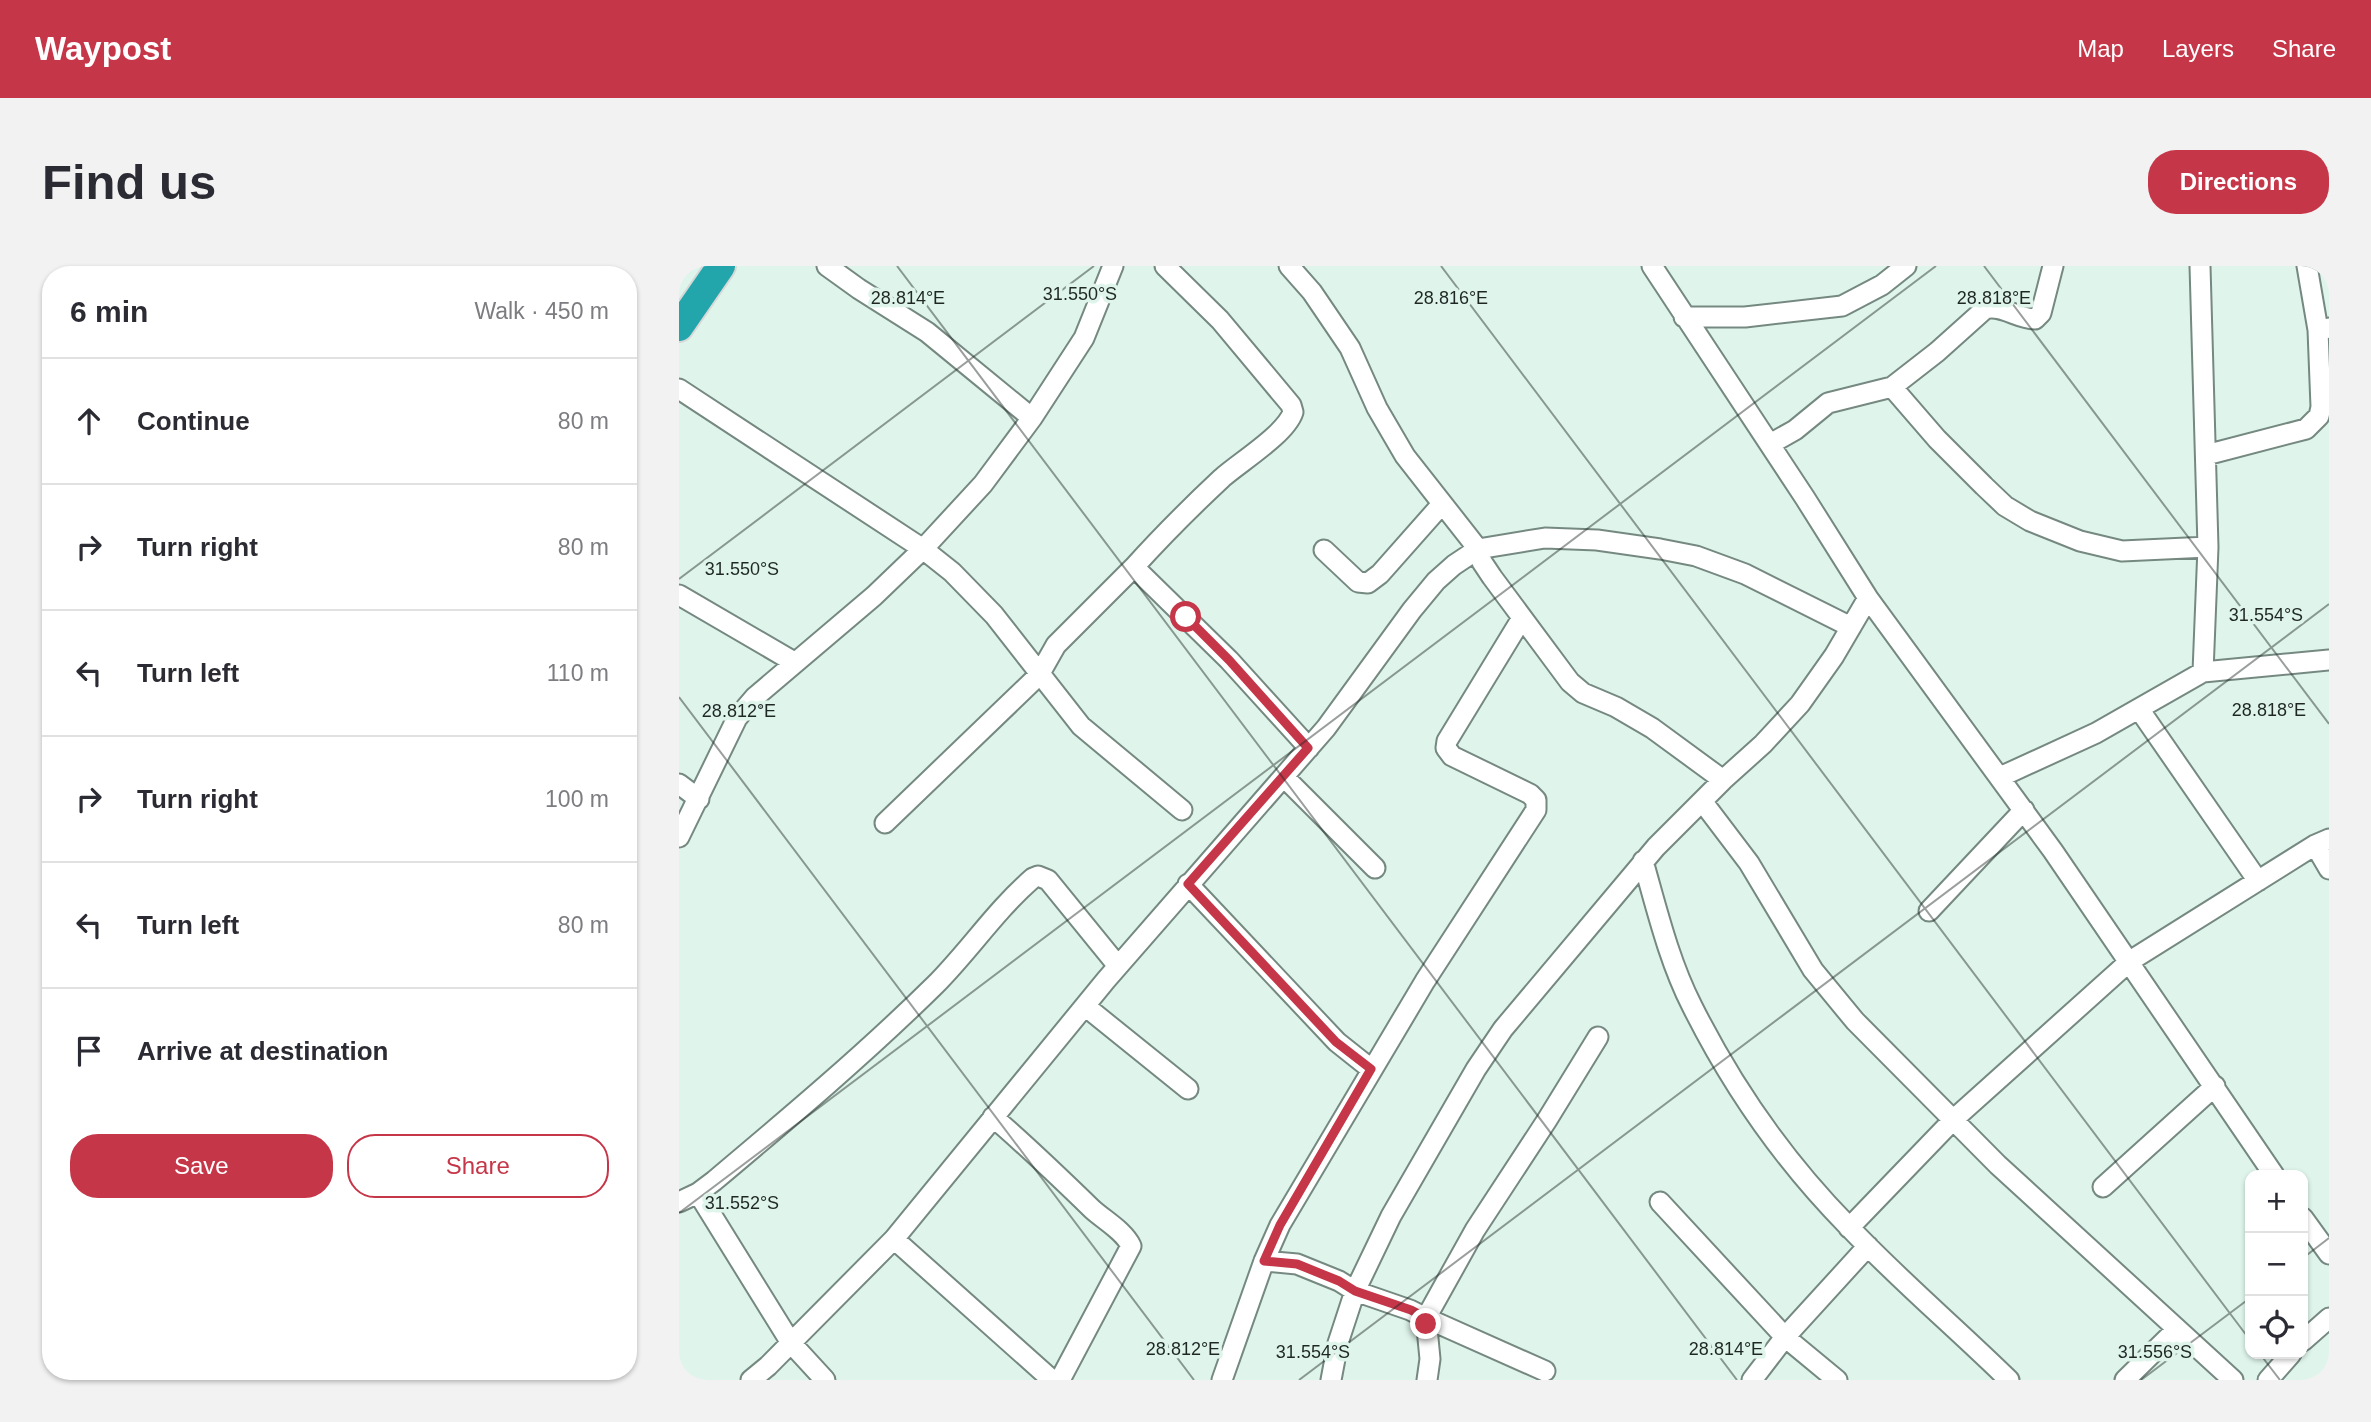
<!DOCTYPE html>
<html lang="en">
<head>
<meta charset="utf-8">
<style>
	:root { --surface:#fff; --page:#f2f2f3; --text:#2b2b33; --muted:#7c7c81; --line:#e1e1e2; --accent:#c63649 }
	body { margin:0; font-family:Arial,sans-serif; background:var(--page); color:var(--text) }
	.controls { position:absolute; right:21px; bottom:21px; display:grid; overflow:hidden; border-radius:14px; box-shadow:0 2px 5px #0004 }
	.controls button { width:63px; height:63px; display:grid; place-items:center; padding:0; border:0; border-bottom:2px solid var(--line); background:var(--surface); color:var(--text); font:35px sans-serif }
	.stop { position:absolute; width:21px; height:21px; margin:-16px; border:5px solid #c63649; border-radius:50%; background:#fff }
	.stop.end { background:#c63649; border-color:#fff; box-shadow:0 2px 7px #0008 }
	.list { margin:0; padding:0; list-style:none }
	h2 { display:flex; justify-content:space-between; align-items:center; height:91px; margin:0; padding:0 28px; font-size:30px }
	h2 small { font-size:23px; font-weight:400; color:var(--muted) }
	.list li { display:grid; grid-template-columns:46px 1fr auto; gap:21px; align-items:center; box-sizing:border-box; height:126px; padding:0 28px; border-top:2px solid var(--line) }
	.list b { display:block; font-size:26px; white-space:nowrap }
	.list em { font-size:23px; font-style:normal; color:var(--muted) }
	.actions { display:flex; gap:14px; padding:21px 28px }
	.actions a { flex:1; padding:16px 0; border:2px solid var(--accent); border-radius:28px; text-align:center; font-size:24px; color:var(--accent) }
	.actions .main { background:var(--accent); color:#fff }
	.icon { flex:none; width:38px; height:38px; fill:none; stroke:currentColor; stroke-width:2; stroke-linecap:round; stroke-linejoin:round }
	.map { position:relative; flex:none; width:1650px; height:1114px; overflow:hidden; border-radius:28px }
	header { display:flex; align-items:center; gap:42px; box-sizing:border-box; height:98px; padding:0 35px; background:var(--accent); color:#fff }
	header strong { font-size:33px }
	nav { display:flex; gap:38px; margin-inline-start:auto; font-size:24px }
	.intro { display:flex; align-items:center; justify-content:space-between; box-sizing:border-box; height:168px; padding:0 42px }
	h1 { margin:0; font-size:49px }
	.button { padding:18px 32px; border-radius:28px; background:var(--accent); color:#fff; font-size:24px; font-weight:700 }
	main { display:flex; gap:42px; padding:0 42px }
	aside { flex:1; background:var(--surface); border-radius:28px; box-shadow:0 2px 5px #0004 }
	.map>svg:first-child { display:block }
	.lines { fill:none; stroke-linecap:round; stroke-linejoin:round }
	.minor-casing { stroke:#758981; stroke-width:23 }
	.highway-casing { stroke:#d7d8d8; stroke-width:32 }
	.minor { stroke:#fff; stroke-width:19 }
	.highway { stroke:#23a6ab; stroke-width:28 }
	.route { stroke:#c63649; stroke-width:9 }
	.ticks { fill:none; stroke:#1f2724; stroke-width:2; stroke-opacity:0.45 }
	.ticks-label { font-size:18px; text-anchor:middle; fill:#1f2724; stroke:#dff5ec; stroke-width:7; stroke-linejoin:round; paint-order:stroke }
</style>
</head>
<body>
<header>
<strong>Waypost</strong>
<nav><a>Map</a><a>Layers</a><a>Share</a></nav>
</header>
<div class="intro"><h1>Find us</h1><a class="button">Directions</a></div>
<main>
<aside>
<h2>6 min<small>Walk · 450 m</small></h2>
<ul class="list">
<li><svg class="icon" aria-label="ahead" viewBox="0 0 24 24"><path d="M12 20V5M6 11l6-6 6 6"/></svg><div><b>Continue</b></div><em>80 m</em></li>
<li><svg class="icon" aria-label="right" viewBox="0 0 24 24"><path d="M7 20v-9h11M14 6l5 5-5 5"/></svg><div><b>Turn right</b></div><em>80 m</em></li>
<li><svg class="icon" aria-label="left" viewBox="0 0 24 24"><path d="M17 20v-9H6M10 6l-5 5 5 5"/></svg><div><b>Turn left</b></div><em>110 m</em></li>
<li><svg class="icon" aria-label="right" viewBox="0 0 24 24"><path d="M7 20v-9h11M14 6l5 5-5 5"/></svg><div><b>Turn right</b></div><em>100 m</em></li>
<li><svg class="icon" aria-label="left" viewBox="0 0 24 24"><path d="M17 20v-9H6M10 6l-5 5 5 5"/></svg><div><b>Turn left</b></div><em>80 m</em></li>
<li><svg class="icon" aria-label="arrive" viewBox="0 0 24 24"><path d="M6 21V4h12l-3 4 3 4H6"/></svg><div><b>Arrive at destination</b></div></li>
</ul>
<div class="actions"><a class="main">Save</a><a>Share</a></div>
</aside>
<div class="map">
<svg width="1650" height="1114" viewBox="0 0 1650 1114">
	<rect width="100%" height="100%" fill="#dff5ec"/>
	<g class="lines">
		<!-- minor casing -->
		<g class="minor-casing">
			<path id="minor" d="M148,0l32,23 68,43 105,86
				M610,0l23,26 38,56 27,60 28,48 73,93 4,13 10,15 78,105 13,11 33,14 36,21 71,52
				M973,0l153,232 63,100 185,253 221,324
				M1521,0l8,281 -5,125
				M1628,0l11,64
				M1005,51h61l97,-11 40,-21 24,-19
				M1213,121l45,52 47,47 21,20 25,15 50,20 42,10 86,-4
				M0,123l244,160 29,23 42,43 87,111 101,84
				M1091,178l25,-14 33,-27 64,-16 45,-35 48,-43c16,-5 33,10 50,10l6,-6 12,-47
				M1527,189l100,-26 13,-13 2,-9 -3,-77 11,-2
				M645,284l34,32 10,1 12,-9 62,-70
				M455,301c28,-31 57,-60 88,-89 18,-16 64,-44 71,-66l-2,-7 -71,-85 -55,-54
				M0,329l115,67
				M1460,443l119,172
				M605,511l91,91
				M1321,511l96,-44 107,-61 126,-12
				M0,518l20,15
				M1023,535l47,62 64,107 42,51 143,144 235,215
				M206,557l154,-148 17,-30 78,-78 95,93 80,88
				M0,571l58,-119 18,-21 119,-101 49,-47 60,-65 49,-66 52,-80 29,-72
				M1636,579l14,24
				M964,595c14,49 26,100 49,145 40,80 94,157 156,220 51,54 108,102 161,154
				M509,618l149,158 34,27
				M1250,645l95,-101
				M406,740l103,83
				M314,851c34,29 66,60 99,92 12,11 32,22 39,37l-71,134
				M1424,921l112,-101
				M19,927l93,150 34,37
				M0,936l19,-9 16,-12c75,-63 151,-127 221,-196 34,-34 61,-75 98,-107l5,-2 10,4 70,86
				M981,936l125,135 52,43
				M1624,952l26,36
				M1170,962l105,-109 176,-158 185,-116 14,-6
				M215,973l158,141
				M585,995l33,3 42,17 16,10 55,19 16,8 4,41 -3,21
				M1624,1075l26,-23
				M866,1105l-119,-53 49,-88 72,-110 51,-83
				M72,1114l17,-14 126,-127 212,-259 220,-252 86,-118 24,-29 18,-16 24,-16 67,-11 52,2 63,9 36,7 49,18 106,53
				M543,1114l42,-119 16,-36 145,-244 111,-171v-10l-6,-6 -78,-38 -6,-8 1,-7 75,-123
				M652,1114l7,-37 17,-52 36,-75 85,-147 27,-40 153,-182 67,-67 40,-36 37,-40 34,-48 34,-58
				M1073,1114l33,-43 83,-91
				M1446,1114l52,-51
				M1589,1114l23,-26"/>
		</g>
		<!-- highway casing -->
		<g class="highway-casing">
			<path id="highway" d="M0,61l42,-61"/>
		</g>
		<!-- minor -->
		<use href="#minor" class="minor"/>
		<!-- highway -->
		<use href="#highway" class="highway"/>
	</g>
	<g class="lines">
		<!-- route -->
		<path class="route" d="M507,351l43,43 79,88 -120,136 148,158 35,27 -91,156 -16,36 33,3 42,17 16,10 56,19 15,8v6"/>
	</g>
	<!-- ticks -->
	<path class="ticks" d="M218,0l840,1114M762,0l809,1074M1305,0l345,458M0,313l415,-313M0,431l515,683M0,947l1257,-947M1624,992l26,-20M1581,1088l20,26M620,1114l1030,-776M1462,1114l109,-82"/>
	<g class="ticks-label">
		<text x="401" y="34">31.550°S</text>
		<text x="229" y="38">28.814°E</text>
		<text x="772" y="38">28.816°E</text>
		<text x="1315" y="38">28.818°E</text>
		<text x="63" y="309">31.550°S</text>
		<text x="1587" y="355">31.554°S</text>
		<text x="1590" y="450">28.818°E</text>
		<text x="60" y="451">28.812°E</text>
		<text x="63" y="943">31.552°S</text>
		<text x="504" y="1089">28.812°E</text>
		<text x="1047" y="1089">28.814°E</text>
		<text x="634" y="1092">31.554°S</text>
		<text x="1476" y="1092">31.556°S</text>
	</g>
</svg>
<div class="controls">
<button>+</button>
<button>−</button>
<button><svg class="icon" aria-label="locate" viewBox="0 0 24 24"><circle cx="12" cy="12" r="6"/><path d="M12 2v4M12 18v4M2 12h4M18 12h4"/></svg></button>
</div>
<div class="stop" style="left:507px;top:351px"></div>
<div class="stop end" style="left:747px;top:1058px"></div>
</div>
</main>
</body>
</html>
